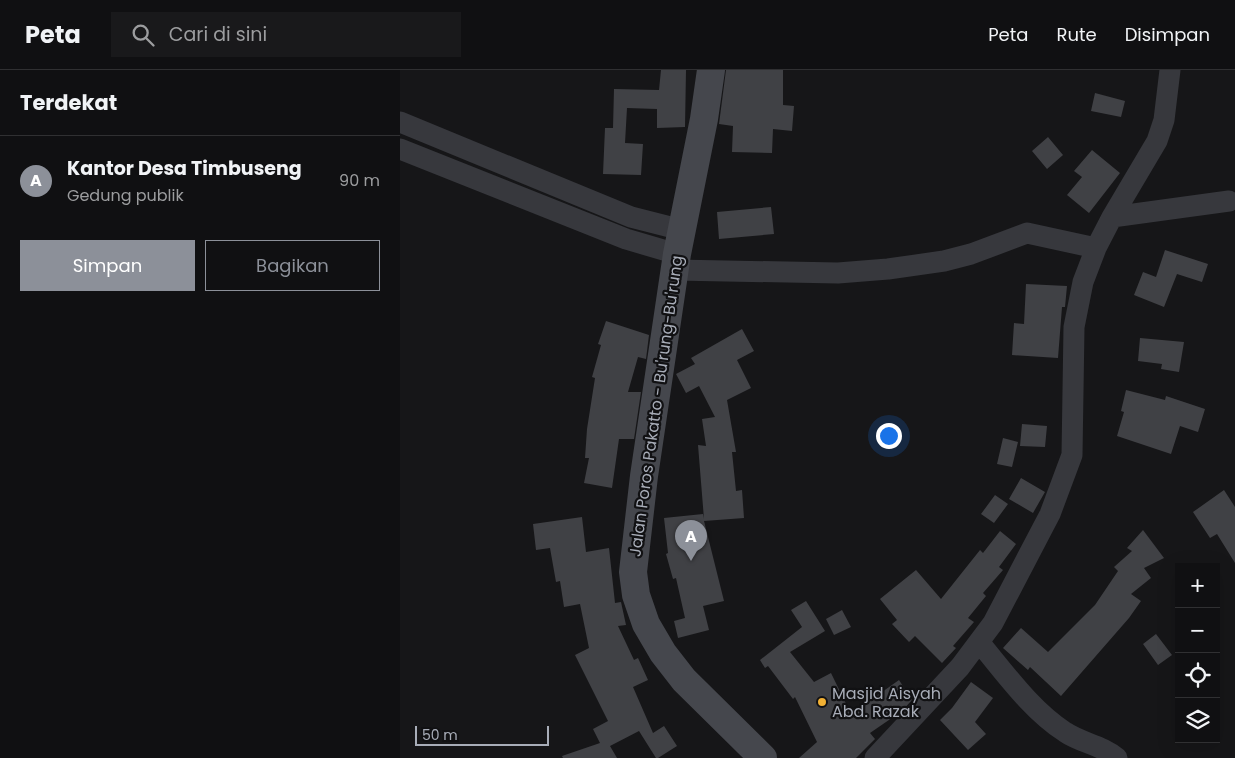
<!DOCTYPE html>
<html lang="id">
<head>
<meta charset="utf-8">
<style>
	:root { --surface:#101012; --page:#19191b; --text:#f1f3f6; --muted:#9c9d9f; --line:#303032; --accent:#8c9099 }
	body { margin:0; font-family:Poppins,sans-serif; background:var(--page); color:var(--text) }
	.controls { position:absolute; right:15px; bottom:15px; display:grid; overflow:hidden; border-radius:0px; box-shadow:0 5px 20px #0002 }
	.controls button { width:45px; height:45px; display:grid; place-items:center; padding:0; border:0; border-bottom:1px solid var(--line); background:var(--surface); color:var(--text); font:25px sans-serif }
	.scale { position:absolute; left:15px; bottom:12px; width:134px; box-sizing:border-box; padding-left:5px; border:2px solid #a8adb8; border-top:0; font-size:14px; line-height:18px; white-space:nowrap; color:#a8adb8; -webkit-text-stroke:4px #111113; paint-order:stroke }
	.you { position:absolute; left:488px; top:365px; width:18px; height:18px; margin:-12px; border:4px solid #fff; border-radius:50%; background:#1a73e8; box-shadow:0 0 0 8px #1a73e833 }
	.badge { display:grid; place-items:center; width:32px; height:32px; border-radius:50%; background:var(--accent); color:#fff; font-size:16px; font-weight:700 }
	.pin { position:absolute; translate:-50% -41px; filter:drop-shadow(0 1px 2px #0008) }
	.pin::after { content:''; position:absolute; top:26px; width:18px; height:15px; background:inherit; clip-path:polygon(0 0,100% 0,50% 100%) }
	.list { margin:0; padding:0; list-style:none }
	h2 { display:flex; justify-content:space-between; align-items:center; height:65px; margin:0; padding:0 20px; font-size:21px }
	h2 small { font-size:16px; font-weight:400; color:var(--muted) }
	.list li { display:grid; grid-template-columns:32px 1fr auto; gap:15px; align-items:center; box-sizing:border-box; height:90px; padding:0 20px; border-top:1px solid var(--line) }
	.list b { display:block; font-size:19px; white-space:nowrap }
	.list p { margin:0; font-size:16px; white-space:nowrap; color:var(--muted) }
	.list em { font-size:16px; font-style:normal; color:var(--muted) }
	.actions { display:flex; gap:10px; padding:15px 20px }
	.actions a { flex:1; padding:11px 0; border:1px solid var(--accent); border-radius:0px; text-align:center; font-size:18px; color:var(--accent) }
	.actions .main { background:var(--accent); color:#fff }
	.icon { flex:none; width:28px; height:28px; fill:none; stroke:currentColor; stroke-width:2; stroke-linecap:round; stroke-linejoin:round }
	.map { position:relative; flex:none; width:835px; height:688px; overflow:hidden }
	header { display:flex; align-items:center; gap:30px; box-sizing:border-box; height:70px; padding:0 25px; background:var(--surface); border-bottom:1px solid var(--line) }
	header strong { font-size:24px }
	nav { display:flex; gap:28px; margin-inline-start:auto; font-size:18px }
	.search { width:350px; height:45px; background:var(--page); display:flex; align-items:center; gap:12px; box-sizing:border-box; padding:0 18px; border-radius:0px; color:var(--muted); font-size:19px }
	main { display:flex }
	aside { flex:1; background:var(--surface) }
	.map>svg:first-child { display:block }
	.building { fill:#404145 }
	.lines { fill:none; stroke-linecap:round; stroke-linejoin:round }
	.minor { stroke:#37383d; stroke-width:21 }
	.secondary { stroke:#45474d; stroke-width:28 }
	.poi-dot { fill:#f2b134; stroke:#111113; stroke-width:2 }
	.labels { text-anchor:middle; dominant-baseline:central; stroke-width:4.5; stroke-linejoin:round; paint-order:stroke }
	.street-label { font-size:16px; fill:#a8adb8; stroke:#111113 }
	.poi-label { font-size:16px; fill:#a8adb8; stroke:#111113; text-anchor:start }
</style>
</head>
<body>
<header>
<strong>Peta</strong>
<div class="search"><svg class="icon" aria-label="search" viewBox="0 0 24 24"><circle cx="10" cy="10" r="6"/><path d="M15 15l6 6"/></svg>Cari di sini</div>
<nav><a>Peta</a><a>Rute</a><a>Disimpan</a></nav>
</header>
<main>
<aside>
<h2>Terdekat<small></small></h2>
<ul class="list">
<li><span class="badge">A</span><div><b>Kantor Desa Timbuseng</b><p>Gedung publik</p></div><em>90 m</em></li>
</ul>
<div class="actions"><a class="main">Simpan</a><a>Bagikan</a></div>
</aside>
<div class="map">
<svg width="835" height="688" viewBox="0 0 835 688">
	<rect width="100%" height="100%" fill="#161618"/>
	<!-- building -->
	<path class="building" d="M261,0h25l-1,57 -28,1v-19l-30,-1 -2,35 18,1 -2,31 -38,-1 2,-46h8l1,-39 45,1z
		M326,0h57v35l11,1 -2,25 -19,-2 -1,24 -40,-1 1,-26 -14,-2z
		M695,23l30,8 -4,16 -30,-6z
		M648,67l15,18 -16,14 -15,-18z
		M692,80l28,23 -31,40 -22,-18 15,-18 -8,-6z
		M371,137l3,27 -55,5 -2,-27z
		M765,180l43,14 -6,18 -25,-8 -13,33 -30,-12 9,-23 13,5z
		M626,214l41,2 -2,21h-3l-4,51 -46,-3 2,-32 10,1z
		M206,251l43,14 -3,24 -8,-2 -10,35h13l-7,47h-15l-7,49 -28,-5 5,-25h-4l2,-29 8,-51 -3,-1 9,-32 -3,-1z
		M342,259l12,22 -17,9 14,28 -24,12 9,52h-4l4,39 6,-1 2,28 -40,3 20,80 -21,5 6,24 -31,8 -4,-17 11,-3 -9,-40 -3,1 -7,-25 2,-1 -4,-35 39,-4 1,5 -6,-74 8,1 -4,-27 13,-2 -16,-31 -13,7 -10,-19 19,-10 -4,-6z
		M740,268l44,4 -5,30 -18,-3 1,-5 -24,-3z
		M726,320l39,10 1,-4 39,13 -7,23 -18,-6 -9,28 -54,-18 7,-24 -3,-1z
		M622,354l25,2 -2,21 -25,-1z
		M603,368l15,4 -6,25 -15,-3z
		M621,408l24,14 -12,21 -24,-14z
		M824,420l11,17v56l-18,-29 -7,4 -17,-26z
		M595,425l13,9 -14,19 -13,-9z
		M182,447l4,35 23,-4 6,55 6,-1 5,23 -8,1 16,34 4,-2 10,22 -15,7 20,46 11,-7 13,20 -19,12h-2l-17,-27 -29,15 7,12h-54l-1,-2 38,-13 -7,-14 15,-8 -33,-66 14,-7 -9,-44 -16,3 -4,-26 -4,1 -6,-34 -14,2 -3,-26z
		M743,460l21,28 -20,10 7,10 -20,16 10,7 -12,17 -68,78 -31,-29 -2,3 -25,-22 18,-20 27,24 47,-47 23,-34 -4,-4 18,-16 -5,-3z
		M600,461l16,13 -17,23 4,3 -20,23 3,3 -18,22 6,4 -21,24 3,2 -14,15 -27,-27 -6,6 -17,-18 5,-4 -17,-21 36,-29 25,29 39,-49 3,3z
		M406,531l19,30 -35,21 24,30 17,-9 20,41 48,-34 13,20 -10,11 -32,22 5,6 -19,19h-57l18,-16 -22,-45 -2,2 -25,-33 -3,2 -5,-8 42,-33 -11,-17z
		M442,540l9,17 -17,8 -8,-16z
		M756,564l16,21 -14,10 -15,-21z
		M571,612l22,16 -18,24 11,12 -18,16 -28,-30 12,-12z"/>
	<g class="lines">
		<!-- minor -->
		<path class="minor" d="M0,52l231,95 51,13
			M0,79l226,90 51,15
			M712,147l117,-16
			M275,200l163,3 50,-4 56,-8 27,-7 56,-21 69,15
			M579,572c26,31 52,68 86,90 16,11 37,13 52,26
			M475,688l85,-91 33,-44 57,-109 22,-59 2,-128 9,-45 13,-34 16,-31 45,-76 7,-21 6,-50"/>
		<!-- secondary -->
		<path class="secondary" d="M311,0l-7,49 -27,135 -33,222 -11,96 3,23 10,29 17,29 21,27 79,78"/>
	</g>
	<!-- markers -->
	<circle class="poi-dot" cx="422" cy="632" r="5"/>
	<g class="labels">
		<!-- street labels -->
		<g class="street-label">
			<text transform="translate(256 336) rotate(-82)">Jalan Poros Pakatto - Bu'rung-Bu'rung</text>
		</g>
		<!-- poi labels -->
		<g class="poi-label">
			<text x="432" y="623">Masjid Aisyah<tspan x="432" dy="18">Abd. Razak</tspan></text>
		</g>
	</g>
</svg>
<div class="controls">
<button>+</button>
<button>−</button>
<button><svg class="icon" aria-label="locate" viewBox="0 0 24 24"><circle cx="12" cy="12" r="6"/><path d="M12 2v4M12 18v4M2 12h4M18 12h4"/></svg></button>
<button><svg class="icon" aria-label="layers" viewBox="0 0 24 24"><path d="M12 4l9 5-9 5-9-5zM3 14l9 5 9-5"/></svg></button>
</div>
<div class="scale">50 m</div>
<div class="you"></div>
<div class="pin badge" style="left:291px;top:491px">A</div>
</div>
</main>
</body>
</html>
